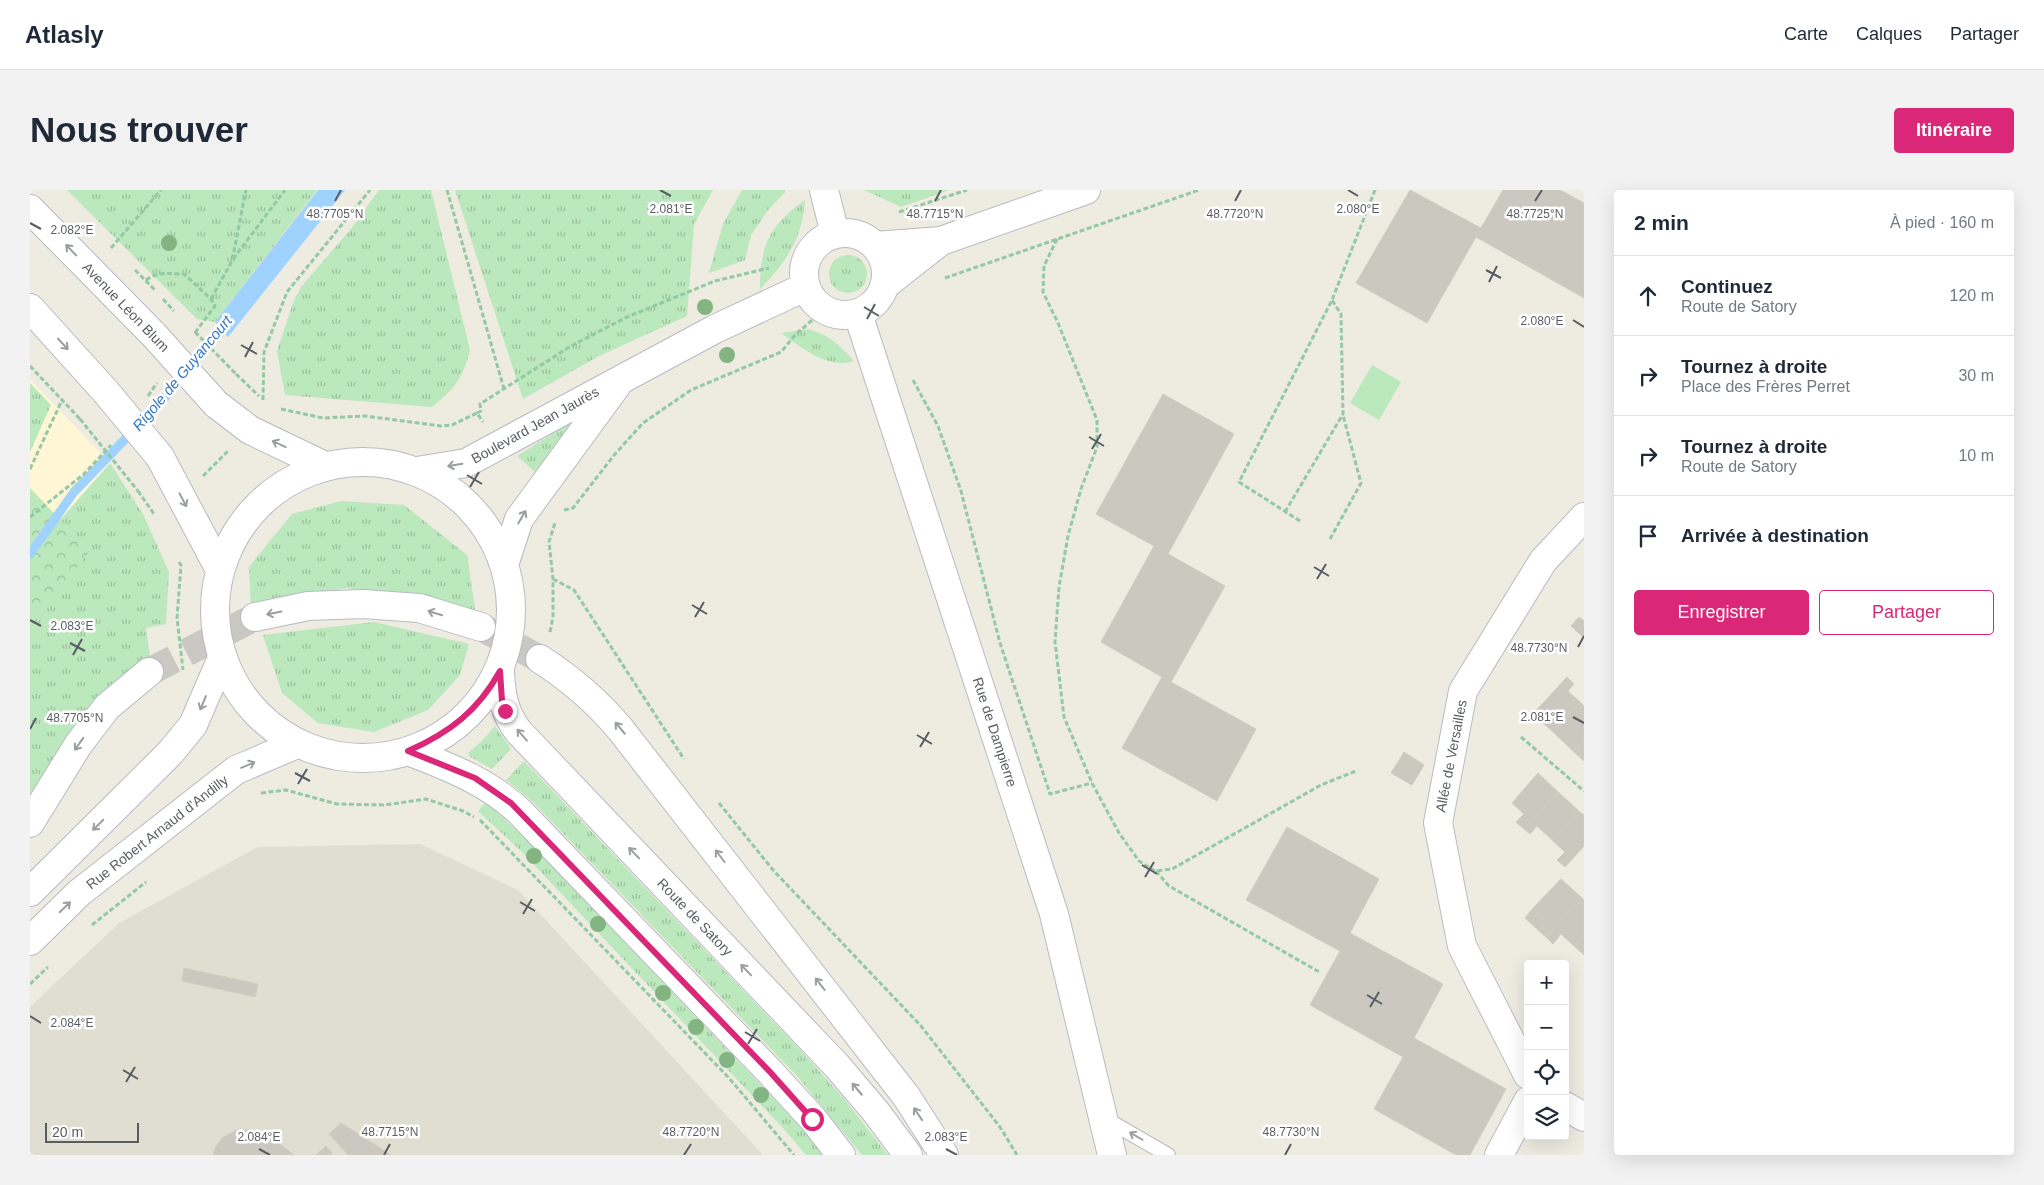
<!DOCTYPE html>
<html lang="fr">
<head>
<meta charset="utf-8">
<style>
	:root { --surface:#fff; --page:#f2f2f3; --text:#1f2937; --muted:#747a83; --line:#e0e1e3; --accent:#db2777 }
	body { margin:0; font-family:Arial,sans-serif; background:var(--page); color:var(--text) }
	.controls { position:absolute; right:15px; bottom:15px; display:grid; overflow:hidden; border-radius:5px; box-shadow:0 5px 20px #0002 }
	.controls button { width:45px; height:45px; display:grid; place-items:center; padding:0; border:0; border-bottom:1px solid var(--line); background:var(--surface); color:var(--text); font:25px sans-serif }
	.scale { position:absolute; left:15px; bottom:12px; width:94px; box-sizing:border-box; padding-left:5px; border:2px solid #595d63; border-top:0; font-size:14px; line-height:18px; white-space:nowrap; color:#595d63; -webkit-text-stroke:4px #fff; paint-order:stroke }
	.stop { position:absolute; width:15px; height:15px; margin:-11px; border:4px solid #db2777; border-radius:50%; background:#fff }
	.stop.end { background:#db2777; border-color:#fff; box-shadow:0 1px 5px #0008 }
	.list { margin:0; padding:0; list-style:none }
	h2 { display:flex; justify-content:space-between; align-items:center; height:65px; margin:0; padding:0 20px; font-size:21px }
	h2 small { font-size:16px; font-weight:400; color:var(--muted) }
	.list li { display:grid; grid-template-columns:32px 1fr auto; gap:15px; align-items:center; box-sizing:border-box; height:80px; padding:0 20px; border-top:1px solid var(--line) }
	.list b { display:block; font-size:19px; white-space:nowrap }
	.list p { margin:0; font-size:16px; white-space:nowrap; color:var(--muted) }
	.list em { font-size:16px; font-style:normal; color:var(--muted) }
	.actions { display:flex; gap:10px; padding:15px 20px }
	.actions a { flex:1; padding:11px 0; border:1px solid var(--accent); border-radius:5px; text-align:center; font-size:18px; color:var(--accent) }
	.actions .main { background:var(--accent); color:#fff }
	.icon { flex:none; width:28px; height:28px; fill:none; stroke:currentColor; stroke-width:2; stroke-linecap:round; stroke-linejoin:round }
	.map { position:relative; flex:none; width:1554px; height:965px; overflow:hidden; border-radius:5px }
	header { display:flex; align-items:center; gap:30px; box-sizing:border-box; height:70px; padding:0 25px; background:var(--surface); border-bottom:1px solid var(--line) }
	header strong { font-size:24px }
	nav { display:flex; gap:28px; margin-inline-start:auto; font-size:18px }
	.intro { display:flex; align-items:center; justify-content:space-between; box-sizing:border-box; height:120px; padding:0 30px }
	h1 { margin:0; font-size:35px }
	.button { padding:12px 22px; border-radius:5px; background:var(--accent); color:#fff; font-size:18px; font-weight:700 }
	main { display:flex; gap:30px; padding:0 30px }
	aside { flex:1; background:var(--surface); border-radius:5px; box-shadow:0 5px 20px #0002 }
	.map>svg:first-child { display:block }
	.commercial { fill:#fff6d5 }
	.education { fill:#e0ded1 }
	.grass { fill:url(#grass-tufts) }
	.forest { fill:url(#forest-crowns) }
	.green { fill:#bbe8bc }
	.water { fill:#a0d2ff }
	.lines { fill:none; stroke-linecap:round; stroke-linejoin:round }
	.stream { stroke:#a0d2ff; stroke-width:9 }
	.building { fill:#cbc8c0; stroke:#d3cdbf }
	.secondary-tunnel { stroke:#c9c8c2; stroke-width:28; stroke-dasharray:28 14; stroke-linecap:butt }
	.lane-casing { stroke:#b9bbc1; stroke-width:16 }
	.street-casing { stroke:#b9bbc1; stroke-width:30 }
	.secondary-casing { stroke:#b7bac1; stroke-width:30 }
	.path { stroke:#93c9a4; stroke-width:3; stroke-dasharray:5 2.5; stroke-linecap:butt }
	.lane { stroke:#fff; stroke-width:14 }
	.street { stroke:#fff; stroke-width:28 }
	.secondary { stroke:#fff; stroke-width:28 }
	.secondary-bridge-casing { stroke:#b7bac1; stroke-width:30; stroke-linecap:butt }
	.path-bridge { stroke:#93c9a4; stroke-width:3; stroke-dasharray:5 2.5; stroke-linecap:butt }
	.secondary-bridge { stroke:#fff; stroke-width:28 }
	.tree { fill:#84b482 }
	.oneway { stroke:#9b9ea1 }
	.route { stroke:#db2777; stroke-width:6 }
	.ticks { fill:none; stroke:#595d63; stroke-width:2 }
	.labels { text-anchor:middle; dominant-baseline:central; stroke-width:5; stroke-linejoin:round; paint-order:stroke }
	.street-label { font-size:14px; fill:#595d63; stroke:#fff }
	.water-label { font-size:15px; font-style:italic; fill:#3677c3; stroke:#fff }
	.ticks-label { font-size:12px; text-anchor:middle; fill:#595d63; stroke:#fff; stroke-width:5; stroke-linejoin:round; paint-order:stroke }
</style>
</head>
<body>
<header>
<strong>Atlasly</strong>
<nav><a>Carte</a><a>Calques</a><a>Partager</a></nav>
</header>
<div class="intro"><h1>Nous trouver</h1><a class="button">Itinéraire</a></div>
<main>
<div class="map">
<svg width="1554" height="965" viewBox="0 0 1554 965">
	<defs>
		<pattern id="grass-tufts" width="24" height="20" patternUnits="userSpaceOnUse" patternTransform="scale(1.25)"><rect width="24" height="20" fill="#bbe8bc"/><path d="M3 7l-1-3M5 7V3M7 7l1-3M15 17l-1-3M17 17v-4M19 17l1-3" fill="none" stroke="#9bbf9c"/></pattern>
		<pattern id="forest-crowns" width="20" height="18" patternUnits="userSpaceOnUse" patternTransform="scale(1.25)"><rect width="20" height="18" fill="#bbe8bc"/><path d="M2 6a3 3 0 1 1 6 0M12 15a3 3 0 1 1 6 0" fill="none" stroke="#9bbf9c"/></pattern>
	</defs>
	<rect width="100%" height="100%" fill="#eeebe1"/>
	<!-- commercial -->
	<path class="commercial" d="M0,189l80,84 33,51 -113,144z"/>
	<!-- education -->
	<path class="education" d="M390,654l98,46 245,265h-733v-148l89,-84 139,-76z"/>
	<!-- grass -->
	<path class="grass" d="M37,0h250l-102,132 -18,-3z
		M349,0h52l39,160c-7,29 -16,39 -38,57l-147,-12 -8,-44 17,-51 7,-13 49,-57z
		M425,0h258l-19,34 -7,92 -88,40 -76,43z
		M712,0h43v2l-17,18 -17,25 -6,25 -36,13 14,-49z
		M834,0h85l-48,17z
		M775,10c-2,37 -19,63 -45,89 0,-44 9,-63 45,-89z
		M799 84a19 19 0 1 1 38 0a19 19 0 1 1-38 0Z
		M778,139c21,6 31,15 46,32 -26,9 -53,-14 -73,-28z
		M0,193l21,22 -21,47z
		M546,229l-40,54 -19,-17z
		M80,273l33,51 26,58 -3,52 -20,4 4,29 -61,57 -59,83v-172l59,-74 -29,-31z
		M311,311l63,4 63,50 9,61 -47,-15 -83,-13 -95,19 -2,-40 43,-53z
		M344,432l95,22 -9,31 -32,35 -54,22 -56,-9 -36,-30 -19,-58z
		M465,536l16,23 -19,20 -23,-13 -1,-3 14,-12z
		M494,571l281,294 40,45 43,55h-26l-65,-79 -265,-275 -26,-21z
		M456,612l47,44 261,274 30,35h-18l-23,-27 -263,-278 -42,-39z"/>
	<!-- forest -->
	<path class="forest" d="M0,298l60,63 -60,74z"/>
	<!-- green -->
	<path class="green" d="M1342,175l29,17 -22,38 -29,-17z"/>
	<!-- water -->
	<path class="water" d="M288,0h27l-117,147 -13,-15z"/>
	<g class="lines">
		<!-- stream -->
		<path class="stream" d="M0,364l44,-62 88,-91 67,-79"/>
	</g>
	<!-- building -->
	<path class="building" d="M1380,0l71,38 22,-38h57l24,13v95l-108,-61 -49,86 -71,-40z
		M1133,204l71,40 -66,120 57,32 -54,96 85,47 -39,72 -95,-53 40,-71 -61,-35 53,-96 -58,-32z
		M1549,427l5,4v17l-13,-12z
		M1537,487l7,7 -6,7 12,11 -27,30 -20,-18z
		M1550,512l4,4v34l-11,11 -20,-19z
		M1554,550v21l-11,-10z
		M1374,562l20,13 -12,20 -21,-12z
		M1508,583l20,19 -34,37 -8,-7 8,-8 -12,-11z
		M1528,602l21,19 -27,29 -15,-14 -7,8 -6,-5z
		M1549,621l5,4v31l-19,21 -8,-7 8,-8 -13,-12z
		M1257,637l92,52 -29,54 93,51 -29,54 92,51 -36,66h-14l-82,-46 29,-52 -93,-52 30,-54 -94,-51z
		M1531,689l21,19 -36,39 -7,-6 8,-9 -14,-14z
		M1552,708l2,2v35l-10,11 -13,-12 -8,10 -7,-7z
		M1503,718l14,14 -8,9 -14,-13z
		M1554,745v20l-10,-9z
		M154,778l74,16 -3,13 -73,-16z
		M311,933l27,17 -2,2 13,13h-31l-19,-21z
		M217,940l12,2 12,5 23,18h-81l3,-9 7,-9 12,-6z
		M338,950l23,15h-12l-13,-13z
		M296,956l6,7 -2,2h-14z"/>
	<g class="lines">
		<!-- secondary-tunnel -->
		<path class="secondary-tunnel" d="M451,437l59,32
			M119,482l106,-55"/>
		<!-- lane casing -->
		<g class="lane-casing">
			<path id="lane" d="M1074,928l64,37"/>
		</g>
		<!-- street casing -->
		<g class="street-casing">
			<path id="street" d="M828,124l196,600 58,241
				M1498,885l-66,-129 -24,-123 25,-132 80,-130 41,-44
				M1535,916l19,11
				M1469,965l29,-54"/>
		</g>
		<!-- secondary casing -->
		<g class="secondary-casing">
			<path id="secondary" d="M794,0l11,44
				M0,19l124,126
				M774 84a41 41 0 1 1 82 0a41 41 0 1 1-82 0Z
				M845,56l66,-5 145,-51
				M855,95l56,-44
				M0,118l76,84
				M186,214l34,26 73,35
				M130,267l60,113
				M185 420a148 148 0 1 1 296 0a148 148 0 1 1-296 0Z
				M387,281l49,-8 249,-134 90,-42
				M475,372l14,-43 98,-134
				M225,427l53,-11 55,-2 56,4 62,19
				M510,469c31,20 57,42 81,71l285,366 38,59
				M470,481c1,24 4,41 18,60l319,335 39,46 32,43
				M378,561c41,16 79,30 112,61l251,261 42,46 28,36
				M0,633l48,-78 29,-38 42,-35
				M0,702l140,-139 23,-28 29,-67
				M0,751l49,-48 157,-123 61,-26"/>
		</g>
		<!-- path -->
		<path class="path" d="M417,0l57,199
			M869,22l68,-22
			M1027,49l-13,27 -1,26 15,31 39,97v27l-16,42 -13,47 -9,51 -4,55 9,75 28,66 27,50 20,28 16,10 17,-2 149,-84 35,-14
			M81,58l50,-58
			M203,69l52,-69
			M105,80l20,20
			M915,88l254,-88
			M116,90c12,-9 24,-6 38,-6l27,25 4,7 -21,28
			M181,109l21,-38 14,-71
			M0,176l50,53
			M206,184l23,22
			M883,190l25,46 23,65 39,152 50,151 42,-11
			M118,206l9,-13
			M233,210l1,-48 23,-60 83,-102
			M251,219l42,9 42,-2 76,10 11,-1 25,-12 6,9
			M447,223l4,-2 -1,-7 91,-58 56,-29 88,-36 54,-13
			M0,279l32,-69
			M173,286l26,-26
			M108,301l16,23
			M534,320l9,-2 42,-54 28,-31 48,-33 90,-38 15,-18 21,-18
			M1255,322l58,-98 -2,-100 -9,-14
			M0,327l54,-43 27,-29
			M1270,331l-61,-39 93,-182 43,-110
			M1300,349l31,-56 -18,-68
			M149,372l2,3 -4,53 6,52
			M523,389l21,11 110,169
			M520,442l3,-15v-38l-4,-37 6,-19
			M1491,547l63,54
			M231,603l25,-3 51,14 48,1 41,-6 37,12 11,6
			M689,613l54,67 148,156 79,101 17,28
			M450,630l249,258 65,77
			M1126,681l13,15 152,87
			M62,735l54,-43
			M0,794l18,-17"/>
		<!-- lane -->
		<use href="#lane" class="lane"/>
		<!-- street -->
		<use href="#street" class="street"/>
		<!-- secondary -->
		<use href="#secondary" class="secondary"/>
		<!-- secondary-bridge casing -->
		<g class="secondary-bridge-casing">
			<path id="secondary-bridge" d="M124,145l62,69
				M76,202l54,65"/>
		</g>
		<!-- path-bridge -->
		<path class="path-bridge" d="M133,109l11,12
			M165,142l41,42
			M50,229l58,72"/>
		<!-- secondary-bridge -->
		<use href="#secondary-bridge" class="secondary-bridge"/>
	</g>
	<!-- trees -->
	<g class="tree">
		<circle cx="139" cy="53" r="8"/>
		<circle cx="675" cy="117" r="8"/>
		<circle cx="697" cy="165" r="8"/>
		<circle cx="504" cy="666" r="8"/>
		<circle cx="568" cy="734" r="8"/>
		<circle cx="633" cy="803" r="8"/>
		<circle cx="666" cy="837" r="8"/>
		<circle cx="697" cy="870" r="8"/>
		<circle cx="731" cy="905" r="8"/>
	</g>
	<!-- one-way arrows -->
	<defs><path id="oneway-shaft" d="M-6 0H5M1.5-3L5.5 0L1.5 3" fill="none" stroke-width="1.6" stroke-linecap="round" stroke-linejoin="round" transform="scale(1.25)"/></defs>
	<g class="oneway">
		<use href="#oneway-shaft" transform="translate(41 60) rotate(-134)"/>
		<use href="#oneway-shaft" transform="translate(33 154) rotate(47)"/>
		<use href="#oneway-shaft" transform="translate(249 254) rotate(-155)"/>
		<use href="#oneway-shaft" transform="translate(425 275) rotate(171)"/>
		<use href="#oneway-shaft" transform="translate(153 310) rotate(62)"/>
		<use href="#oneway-shaft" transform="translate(492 327) rotate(-60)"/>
		<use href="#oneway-shaft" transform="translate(244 423) rotate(169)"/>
		<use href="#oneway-shaft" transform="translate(405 423) rotate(-163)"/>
		<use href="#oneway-shaft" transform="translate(173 513) rotate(113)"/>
		<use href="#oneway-shaft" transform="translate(590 538) rotate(-130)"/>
		<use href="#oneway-shaft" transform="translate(492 545) rotate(-131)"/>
		<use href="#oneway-shaft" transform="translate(49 554) rotate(125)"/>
		<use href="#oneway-shaft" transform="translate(218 575) rotate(-23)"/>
		<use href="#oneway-shaft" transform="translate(68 635) rotate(135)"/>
		<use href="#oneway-shaft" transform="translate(604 663) rotate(-134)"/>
		<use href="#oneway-shaft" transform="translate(690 666) rotate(-127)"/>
		<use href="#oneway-shaft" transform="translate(35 717) rotate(-44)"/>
		<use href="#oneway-shaft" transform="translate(716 780) rotate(-134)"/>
		<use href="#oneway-shaft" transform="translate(790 794) rotate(-128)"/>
		<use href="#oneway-shaft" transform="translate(827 899) rotate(-130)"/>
		<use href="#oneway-shaft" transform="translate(888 924) rotate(-124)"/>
		<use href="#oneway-shaft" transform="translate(1106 946) rotate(-150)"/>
	</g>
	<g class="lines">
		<!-- route -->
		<path class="route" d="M475,521l-3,-10 -2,-30c-22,40 -51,62 -92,80l67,27 36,25 260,270 41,46"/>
	</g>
	<!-- ticks -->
	<path class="ticks" d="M630,0l11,6M1318,0l10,6M305,11l6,-11M905,11l6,-11M1205,11l6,-11M1505,11l7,-11M0,33l11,6M1456,80l15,8M1459,92l8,-16M834,117l15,9M837,129l8,-15M1543,130l11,7M211,155l16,9M215,167l8,-15M1059,247l15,9M1062,259l9,-15M437,285l15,9M440,297l9,-15M1284,377l15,9M1287,389l9,-15M662,415l15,9M665,427l9,-15M0,430l11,6M40,453l15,8M1548,457l6,-11M43,465l9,-16M1543,527l11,6M0,539l6,-11M887,545l15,9M890,557l9,-15M265,583l15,8M268,594l9,-15M1112,675l15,9M1115,687l9,-15M490,712l15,9M493,724l9,-15M1337,805l15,9M1340,817l9,-15M0,826l11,7M715,842l15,9M718,854l9,-15M93,880l15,9M96,892l9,-15M229,959l11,6M916,959l11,6M354,965l6,-11M654,965l7,-11M1255,965l6,-11"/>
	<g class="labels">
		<!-- street labels -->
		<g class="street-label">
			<text transform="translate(96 117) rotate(46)">Avenue Léon Blum</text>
			<text transform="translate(505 235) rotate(-29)">Boulevard Jean Jaurès</text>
			<text transform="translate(965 542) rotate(72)">Rue de Dampierre</text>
			<text transform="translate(1421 566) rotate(-79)">Allée de Versailles</text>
			<text transform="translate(127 642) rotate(-38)">Rue Robert Arnaud d'Andilly</text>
			<text transform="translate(665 727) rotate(46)">Route de Satory</text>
		</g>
		<!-- water labels -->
		<g class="water-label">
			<text transform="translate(152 183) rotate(-50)">Rigole de Guyancourt</text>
		</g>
	</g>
	<g class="ticks-label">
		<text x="1328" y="23">2.080°E</text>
		<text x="641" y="23">2.081°E</text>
		<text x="305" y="28">48.7705°N</text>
		<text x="905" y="28">48.7715°N</text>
		<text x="1205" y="28">48.7720°N</text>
		<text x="1505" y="28">48.7725°N</text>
		<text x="42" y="44">2.082°E</text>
		<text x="1512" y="135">2.080°E</text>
		<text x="42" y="440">2.083°E</text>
		<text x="1509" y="462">48.7730°N</text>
		<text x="1512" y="531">2.081°E</text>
		<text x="45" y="532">48.7705°N</text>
		<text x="42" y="837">2.084°E</text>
		<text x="360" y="946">48.7715°N</text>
		<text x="661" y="946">48.7720°N</text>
		<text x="1261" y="946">48.7730°N</text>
		<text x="229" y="951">2.084°E</text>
		<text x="916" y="951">2.083°E</text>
	</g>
</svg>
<div class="controls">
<button>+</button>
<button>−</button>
<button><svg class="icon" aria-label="locate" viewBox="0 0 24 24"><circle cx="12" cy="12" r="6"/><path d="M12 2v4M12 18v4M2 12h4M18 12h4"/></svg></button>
<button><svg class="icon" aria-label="layers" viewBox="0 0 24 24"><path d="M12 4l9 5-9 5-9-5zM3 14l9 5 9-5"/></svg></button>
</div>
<div class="scale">20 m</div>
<div class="stop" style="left:782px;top:929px"></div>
<div class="stop end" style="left:475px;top:521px"></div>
</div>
<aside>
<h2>2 min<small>À pied · 160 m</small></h2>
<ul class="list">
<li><svg class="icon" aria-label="ahead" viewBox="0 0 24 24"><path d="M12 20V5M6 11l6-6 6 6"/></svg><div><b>Continuez</b><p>Route de Satory</p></div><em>120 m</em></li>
<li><svg class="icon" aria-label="right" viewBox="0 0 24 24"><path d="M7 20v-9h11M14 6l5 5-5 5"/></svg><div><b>Tournez à droite</b><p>Place des Frères Perret</p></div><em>30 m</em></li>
<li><svg class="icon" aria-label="right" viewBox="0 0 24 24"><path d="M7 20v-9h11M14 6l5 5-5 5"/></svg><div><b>Tournez à droite</b><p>Route de Satory</p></div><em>10 m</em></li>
<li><svg class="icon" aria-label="arrive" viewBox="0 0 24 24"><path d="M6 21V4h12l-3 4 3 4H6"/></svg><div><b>Arrivée à destination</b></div></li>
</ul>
<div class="actions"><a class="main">Enregistrer</a><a>Partager</a></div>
</aside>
</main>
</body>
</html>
